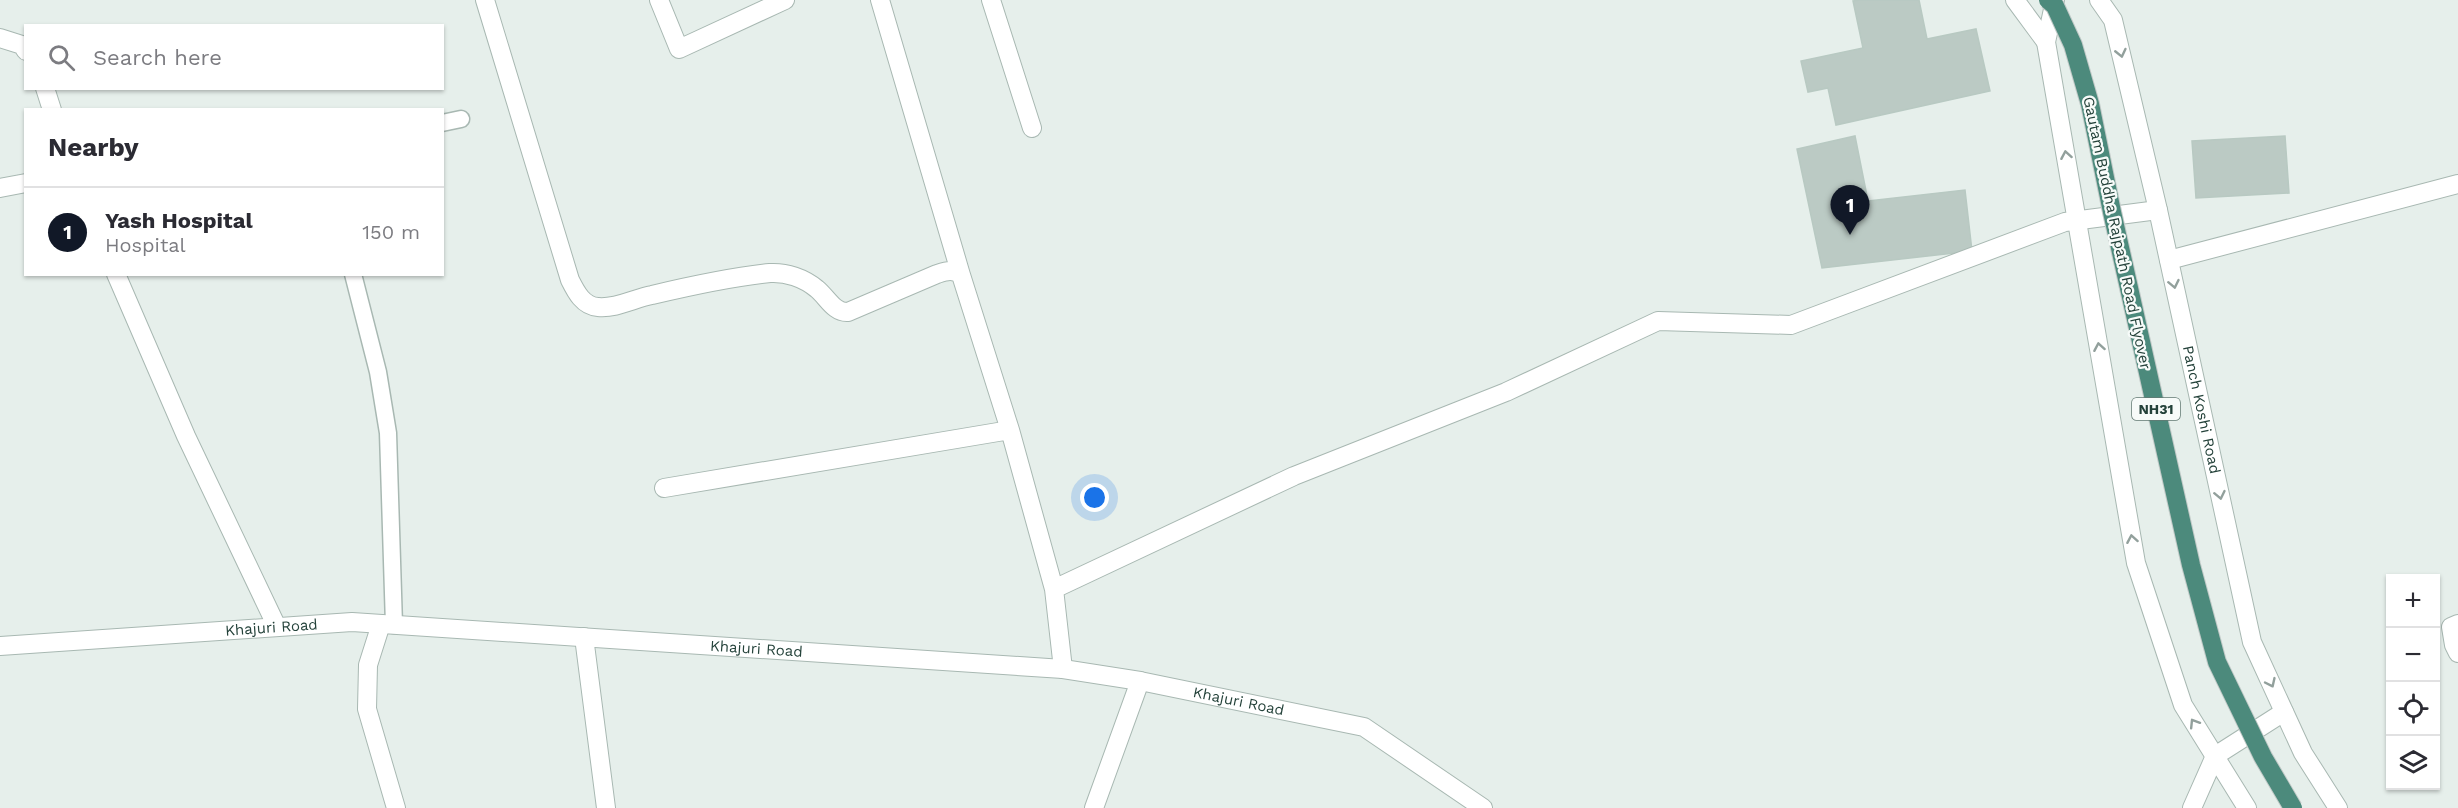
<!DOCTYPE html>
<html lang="en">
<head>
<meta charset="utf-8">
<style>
	:root { --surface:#fff; --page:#f7f7f7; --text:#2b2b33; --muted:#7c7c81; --line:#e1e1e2; --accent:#111827 }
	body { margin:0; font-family:"Work Sans",sans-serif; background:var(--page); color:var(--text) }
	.controls { position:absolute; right:18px; bottom:18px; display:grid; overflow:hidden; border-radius:0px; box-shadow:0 2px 4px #0004 }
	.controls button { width:54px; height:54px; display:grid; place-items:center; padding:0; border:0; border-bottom:2px solid var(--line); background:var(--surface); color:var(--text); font:30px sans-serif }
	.you { position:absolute; left:1095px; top:498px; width:21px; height:21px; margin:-15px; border:4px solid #fff; border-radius:50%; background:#1a73e8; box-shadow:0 0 0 9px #1a73e833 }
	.badge { display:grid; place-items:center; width:39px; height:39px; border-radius:50%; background:var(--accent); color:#fff; font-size:20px; font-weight:700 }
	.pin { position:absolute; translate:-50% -50px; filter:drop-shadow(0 2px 3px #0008) }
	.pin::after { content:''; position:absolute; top:32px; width:21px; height:18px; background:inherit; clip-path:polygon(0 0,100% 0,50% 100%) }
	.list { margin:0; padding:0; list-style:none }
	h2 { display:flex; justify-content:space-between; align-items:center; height:78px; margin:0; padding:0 24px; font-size:26px }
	h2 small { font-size:20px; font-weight:400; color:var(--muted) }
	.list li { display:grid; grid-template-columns:39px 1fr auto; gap:18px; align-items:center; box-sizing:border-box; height:90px; padding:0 24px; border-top:2px solid var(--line) }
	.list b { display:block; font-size:22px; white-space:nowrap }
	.list p { margin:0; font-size:20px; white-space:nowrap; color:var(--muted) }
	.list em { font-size:20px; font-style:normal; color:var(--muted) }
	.icon { flex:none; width:33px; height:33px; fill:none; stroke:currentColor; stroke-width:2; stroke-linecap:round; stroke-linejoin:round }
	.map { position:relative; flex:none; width:2458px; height:808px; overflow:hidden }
	.search { position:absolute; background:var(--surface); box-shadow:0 2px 4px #0004; left:24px; top:24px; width:420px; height:66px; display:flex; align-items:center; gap:15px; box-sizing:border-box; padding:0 21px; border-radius:0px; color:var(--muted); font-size:22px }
	.panel { position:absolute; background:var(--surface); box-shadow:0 2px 4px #0004; left:24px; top:108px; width:420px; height:168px; border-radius:0px }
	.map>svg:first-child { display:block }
	.building { fill:#bbcac4; stroke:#b8c9c2; stroke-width:1.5 }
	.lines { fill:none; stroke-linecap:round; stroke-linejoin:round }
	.service-casing { stroke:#a8b8b2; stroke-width:19 }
	.minor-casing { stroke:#a8b8b2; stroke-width:20 }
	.tertiary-casing { stroke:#a8b8b2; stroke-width:20 }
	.service { stroke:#fff; stroke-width:16 }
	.minor { stroke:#fff; stroke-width:18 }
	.tertiary { stroke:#fff; stroke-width:18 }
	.trunk-bridge-casing { stroke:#c2cac8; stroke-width:20; stroke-linecap:butt }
	.trunk-bridge { stroke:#4c8a7c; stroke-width:18 }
	.oneway { stroke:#92a09c }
	.labels { text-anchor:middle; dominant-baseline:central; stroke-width:4.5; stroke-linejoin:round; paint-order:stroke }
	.shield { fill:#f7fbf9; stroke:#637a73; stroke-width:1.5 }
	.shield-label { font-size:14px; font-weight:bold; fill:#24423a }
	.street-label { font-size:15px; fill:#24423a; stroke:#f7fbf9 }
</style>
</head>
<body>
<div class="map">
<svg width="2458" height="808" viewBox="0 0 2458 808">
	<rect width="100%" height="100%" fill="#e6efeb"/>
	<!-- building -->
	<path class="building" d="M1860,0h59l8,39 49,-10 14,62 -154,34 -8,-37 -20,4 -7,-31 62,-13 -10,-47z
		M1855,136l13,65 97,-11 7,61 -150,17 -25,-119z
		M2285,136l4,57 -93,5 -4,-57z"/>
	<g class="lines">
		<!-- service casing -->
		<g class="service-casing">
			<path id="service" d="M442,123l19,-4
				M353,274l25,98 10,61 6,192"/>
		</g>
		<!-- minor casing -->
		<g class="minor-casing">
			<path id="minor" d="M485,0l85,280c6,12 13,26 28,27 18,2 37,-9 54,-12 38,-9 79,-18 118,-22 16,-1 34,5 47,16 10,8 17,24 31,23l89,-38c10,-3 16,-5 24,1l49,155 44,159
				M659,0l20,49 106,-49
				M880,0l81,275
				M991,0l41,128
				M0,38l22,7 4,6
				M45,88l7,22
				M0,188l26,-5
				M2169,260l289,-76
				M116,274l70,162 91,191
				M664,488l346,-58
				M381,624l-13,41 -1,44 29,99
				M2458,624l-7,3 3,18 4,8
				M584,637l22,171
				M1063,669l-9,-80 240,-113 212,-84 152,-71 133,4 274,-103 93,-12
				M1094,808l46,-127
				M2192,808l23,-52 69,-44"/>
		</g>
		<!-- tertiary casing -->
		<g class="tertiary-casing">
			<g id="tertiary">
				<path d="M2015,0l31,42"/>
				<path d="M2055,0l-9,42 90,521 47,142 64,103"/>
				<path id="s1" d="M2099,0l14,20 45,190 94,432 51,111 35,55"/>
				<path id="s2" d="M0,646l352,-24 711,47 77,12 224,46 119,81"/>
			</g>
		</g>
		<!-- service -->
		<use href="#service" class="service"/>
		<!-- minor -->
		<use href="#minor" class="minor"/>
		<!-- tertiary -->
		<use href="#tertiary" class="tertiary"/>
		<!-- trunk-bridge casing -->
		<g class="trunk-bridge-casing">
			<path id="trunk-bridge" d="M2048,0l7,6 18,39 17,59 22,108 79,353 26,97 46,95 30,51"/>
		</g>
		<!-- trunk-bridge -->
		<use href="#trunk-bridge" class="trunk-bridge"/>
	</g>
	<!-- one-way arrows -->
	<defs><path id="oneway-chevron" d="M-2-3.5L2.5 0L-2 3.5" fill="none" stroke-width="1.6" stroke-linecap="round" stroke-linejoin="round" transform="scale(1.5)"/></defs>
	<g class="oneway">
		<use href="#oneway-chevron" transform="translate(2121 53) rotate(77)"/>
		<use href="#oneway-chevron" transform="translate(2066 155) rotate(-100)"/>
		<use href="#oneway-chevron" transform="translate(2174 284) rotate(78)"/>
		<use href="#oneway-chevron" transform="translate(2099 347) rotate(-100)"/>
		<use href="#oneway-chevron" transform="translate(2220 495) rotate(78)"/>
		<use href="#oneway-chevron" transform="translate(2132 539) rotate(-100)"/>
		<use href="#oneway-chevron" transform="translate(2271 683) rotate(65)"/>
		<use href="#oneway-chevron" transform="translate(2194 723) rotate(-122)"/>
	</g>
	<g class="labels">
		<!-- shield labels -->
		<rect class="shield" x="2132" y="398" width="48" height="22" rx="4.5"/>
		<g class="shield-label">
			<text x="2156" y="409">NH31</text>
		</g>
		<!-- street labels -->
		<g class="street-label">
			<text transform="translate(2117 233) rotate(78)">Gautam Buddha Rajpath Road Flyover</text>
			<text stroke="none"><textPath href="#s1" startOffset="424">Panch Koshi Road</textPath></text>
			<text stroke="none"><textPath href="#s2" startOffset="272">Khajuri Road</textPath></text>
			<text stroke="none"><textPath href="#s2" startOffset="758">Khajuri Road</textPath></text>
			<text stroke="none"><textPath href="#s2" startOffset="1244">Khajuri Road</textPath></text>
		</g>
	</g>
</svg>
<div class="controls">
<button>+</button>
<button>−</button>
<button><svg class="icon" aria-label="locate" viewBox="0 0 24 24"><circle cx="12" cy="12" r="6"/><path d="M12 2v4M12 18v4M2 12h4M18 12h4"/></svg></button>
<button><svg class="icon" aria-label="layers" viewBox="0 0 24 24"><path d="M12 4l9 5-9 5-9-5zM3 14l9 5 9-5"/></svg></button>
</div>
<div class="you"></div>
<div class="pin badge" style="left:1850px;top:235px">1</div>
<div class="search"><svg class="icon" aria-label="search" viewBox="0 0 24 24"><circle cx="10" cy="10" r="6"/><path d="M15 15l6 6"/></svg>Search here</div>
<section class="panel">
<h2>Nearby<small></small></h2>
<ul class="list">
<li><span class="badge">1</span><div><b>Yash Hospital</b><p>Hospital</p></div><em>150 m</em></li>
</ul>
</section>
</div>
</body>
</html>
